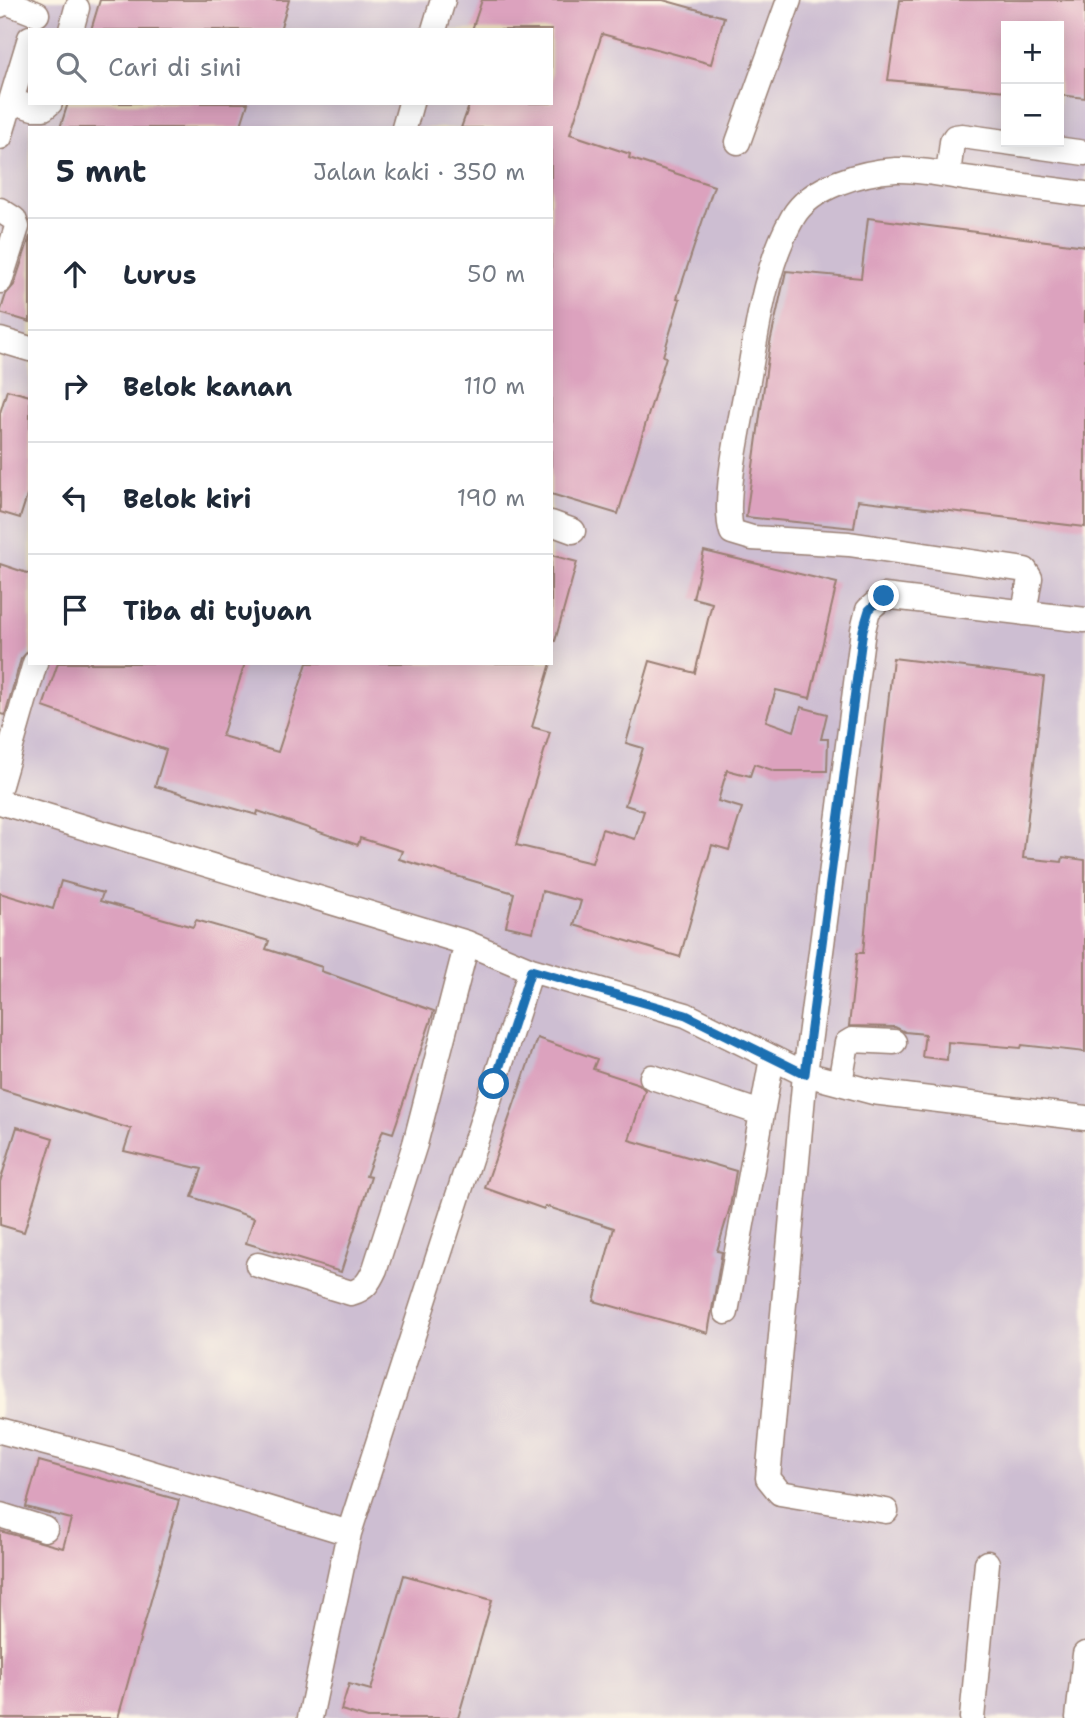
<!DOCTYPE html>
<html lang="id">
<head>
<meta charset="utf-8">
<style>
	:root { --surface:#fff; --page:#f6f6f7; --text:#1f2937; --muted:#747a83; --line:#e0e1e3 }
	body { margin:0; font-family:"Shantell Sans",sans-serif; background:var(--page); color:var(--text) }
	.controls { position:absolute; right:21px; top:21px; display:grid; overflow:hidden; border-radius:0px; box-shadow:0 4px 18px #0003 }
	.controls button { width:63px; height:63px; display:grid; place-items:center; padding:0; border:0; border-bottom:2px solid var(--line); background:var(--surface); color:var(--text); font:35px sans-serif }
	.stop { position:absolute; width:21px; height:21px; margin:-16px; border:5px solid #1f6fb2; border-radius:50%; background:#fff }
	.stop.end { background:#1f6fb2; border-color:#fff; box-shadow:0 2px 7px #0008 }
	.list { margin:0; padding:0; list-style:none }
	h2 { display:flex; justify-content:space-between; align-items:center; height:91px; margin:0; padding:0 28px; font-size:30px }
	h2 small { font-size:23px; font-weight:400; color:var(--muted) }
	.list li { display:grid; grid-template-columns:46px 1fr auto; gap:21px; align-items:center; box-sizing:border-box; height:112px; padding:0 28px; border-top:2px solid var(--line) }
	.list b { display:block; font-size:26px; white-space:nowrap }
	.list em { font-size:23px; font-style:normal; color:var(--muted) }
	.icon { flex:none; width:38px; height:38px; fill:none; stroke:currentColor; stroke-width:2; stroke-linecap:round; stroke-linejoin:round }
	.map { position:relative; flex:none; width:1085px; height:1718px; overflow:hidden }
	.search { position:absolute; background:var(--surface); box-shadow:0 4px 18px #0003; left:28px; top:28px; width:525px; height:77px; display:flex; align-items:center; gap:18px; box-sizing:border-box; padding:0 24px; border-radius:0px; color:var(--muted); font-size:26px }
	.panel { position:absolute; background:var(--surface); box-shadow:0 4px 18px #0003; left:28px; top:126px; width:525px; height:539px; border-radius:0px }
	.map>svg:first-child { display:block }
	.industrial { fill:#cdbed2; fill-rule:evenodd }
	.building { fill:#dca2be }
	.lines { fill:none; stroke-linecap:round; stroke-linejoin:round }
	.minor-casing { stroke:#9a8074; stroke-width:27 }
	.minor { stroke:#fff; stroke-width:24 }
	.route { stroke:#1f6fb2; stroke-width:9 }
</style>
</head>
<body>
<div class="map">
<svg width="1085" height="1718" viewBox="0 0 1085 1718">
	<rect width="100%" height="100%" fill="#fcf5e5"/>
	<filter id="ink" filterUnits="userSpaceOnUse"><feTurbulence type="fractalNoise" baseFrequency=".0143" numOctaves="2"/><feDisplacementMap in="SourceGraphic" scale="14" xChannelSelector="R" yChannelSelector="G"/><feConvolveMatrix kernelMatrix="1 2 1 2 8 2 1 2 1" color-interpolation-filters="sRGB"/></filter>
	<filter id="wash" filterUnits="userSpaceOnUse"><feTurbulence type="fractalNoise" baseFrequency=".00686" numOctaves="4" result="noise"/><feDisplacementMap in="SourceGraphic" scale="28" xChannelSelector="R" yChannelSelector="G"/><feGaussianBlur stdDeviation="1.57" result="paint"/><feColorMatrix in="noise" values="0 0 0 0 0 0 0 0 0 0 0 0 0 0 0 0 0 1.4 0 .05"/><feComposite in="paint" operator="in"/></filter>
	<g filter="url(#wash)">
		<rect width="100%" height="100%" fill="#ebe0bc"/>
		<!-- industrial -->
		<path class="industrial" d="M0,0h1085v1718h-1085zM1006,26h53v116h-53zM30,30h521v73h-521zM30,128h521v535h-521z"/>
		<g id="blocks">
			<!-- building -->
			<path class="building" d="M100,0h189l-9,30h-189z
				M482,0h181l61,17 -13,47 -109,-30 -32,100 60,20 -1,4 85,28 -37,112 3,1 -17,57 3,1 -48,157 -67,-20v-366h-90l9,-25h81v-73h-79z
				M900,0h185v98l-26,-3v-69h-53v65l-118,-11z
				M68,103h180l-8,25h-180z
				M868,218l217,28v281l-227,-27 -4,28 -108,-11 24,-174 16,-72 75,7z
				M30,236v86l-30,-9 6,-19 8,-9z
				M7,390l23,6v101l-3,-1 -7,22 -20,-6v-99z
				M704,551l133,32 -27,115 -34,-8 -10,31 28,10 7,-24 26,7 -6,25h7l-1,32h-52l-21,-7 -4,12 -23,-6 -9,31 24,7 -13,42 -17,-5 -32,112 -106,-32 7,-24 -39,-10 -9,41 -27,-6 8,-33 -115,-34 3,-8 -42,-13 -2,7 -100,-34 -1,4 -102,-29 11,-36 -123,-43 15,-44h187l-23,73 56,16 29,-89h244l-19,64 18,5 -34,113 76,18 10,-34 33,10 9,-28 -19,-6 18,-57 -17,-5 24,-82 45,12 17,-70 -19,-5z
				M551,555l26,7 -22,79h-4z
				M0,564l30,10v75l-9,10 -16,56 -5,-1z
				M893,658l151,19 -21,181 39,4 1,-5 22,3v192l-63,-7 -1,3 -73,-6 -1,18 -25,-3 3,-23 -20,-2 -10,-5 -46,-1 8,-73h6l11,-121z
				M61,881l42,12 -3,8 93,26 3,-7 73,21 -3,8 56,18 -1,4 113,40 -41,122 -10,-3 -17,46 5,1 -30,95 -95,-29 8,-25 -62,-21 10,-28 -78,-18 7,-22 -131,-40v-196l53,16z
				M537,1038l60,21 -4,10 46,15 6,6 -16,50 107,31 -6,36 -13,44 5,1 -14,81 -114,-32 20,-73 -69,-22 -1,3 -59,-21z
				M17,1127l36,11 -29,94 -24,-7v-43z
				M39,1461l140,39 -61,218h-118v-187l63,17 8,-29 -45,-12z
				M404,1575l88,25 -34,118h-90l-27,-8 8,-26 22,6z"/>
		</g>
	</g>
	<g filter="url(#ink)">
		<use href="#blocks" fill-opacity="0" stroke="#9a8074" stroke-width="2"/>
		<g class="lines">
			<!-- minor casing -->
			<g class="minor-casing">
				<path id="minor" d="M0,5l1,-5 36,14
					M71,30l6,-22
					M434,30l9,-30
					M11,101l22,7h11l6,-5
					M404,128l7,-25
					M0,137l30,-99
					M738,142l51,-142
					M948,175l4,-33 3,-5 7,-1 123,17
					M0,210l14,9 3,8 -17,54
					M0,340l30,9
					M551,523l22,8
					M1024,613l6,-35 -5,-8 -176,-26 -97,-6 -20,-6c-11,-31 11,-121 17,-157 9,-52 17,-111 44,-158 18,-31 69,-45 103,-47 22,-1 46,4 68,8 40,5 81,11 121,16
					M0,785l35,-122
					M0,802l467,141 64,27 155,45 119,59 68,18 212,26
					M652,1077l109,36
					M840,1083l7,-40 5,-3 42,2
					M258,1265l93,28c14,-4 18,-11 24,-24l40,-125 52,-201
					M726,1312l46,-254
					M0,1431l109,29 240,73 182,-563
					M886,1511l-106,-18 -12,-15 37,-404 58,-444 5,-20 16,-14 201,24
					M0,1515l45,14
					M310,1718l39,-185
					M972,1718l15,-155
					M1078,1718l7,-64"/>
			</g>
			<!-- minor -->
			<use href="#minor" class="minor"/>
		</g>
	</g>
	<g class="lines" filter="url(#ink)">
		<!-- route -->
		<path class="route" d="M494,1084l37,-114 155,45 119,59 58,-444 6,-20 15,-14"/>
	</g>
</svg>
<div class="controls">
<button>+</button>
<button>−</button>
</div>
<div class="stop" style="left:494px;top:1084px"></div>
<div class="stop end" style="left:884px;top:596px"></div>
<div class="search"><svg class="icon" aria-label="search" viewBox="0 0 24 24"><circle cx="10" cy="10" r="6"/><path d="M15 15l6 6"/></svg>Cari di sini</div>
<section class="panel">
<h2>5 mnt<small>Jalan kaki · 350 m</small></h2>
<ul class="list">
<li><svg class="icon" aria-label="ahead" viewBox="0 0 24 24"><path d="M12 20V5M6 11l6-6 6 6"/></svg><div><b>Lurus</b></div><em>50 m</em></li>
<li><svg class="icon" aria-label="right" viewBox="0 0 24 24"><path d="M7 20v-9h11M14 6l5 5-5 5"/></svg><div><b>Belok kanan</b></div><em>110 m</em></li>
<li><svg class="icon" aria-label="left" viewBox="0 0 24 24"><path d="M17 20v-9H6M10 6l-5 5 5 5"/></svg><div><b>Belok kiri</b></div><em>190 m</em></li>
<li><svg class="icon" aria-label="arrive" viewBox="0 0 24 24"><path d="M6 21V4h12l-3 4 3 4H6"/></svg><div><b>Tiba di tujuan</b></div></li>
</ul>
</section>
</div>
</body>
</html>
